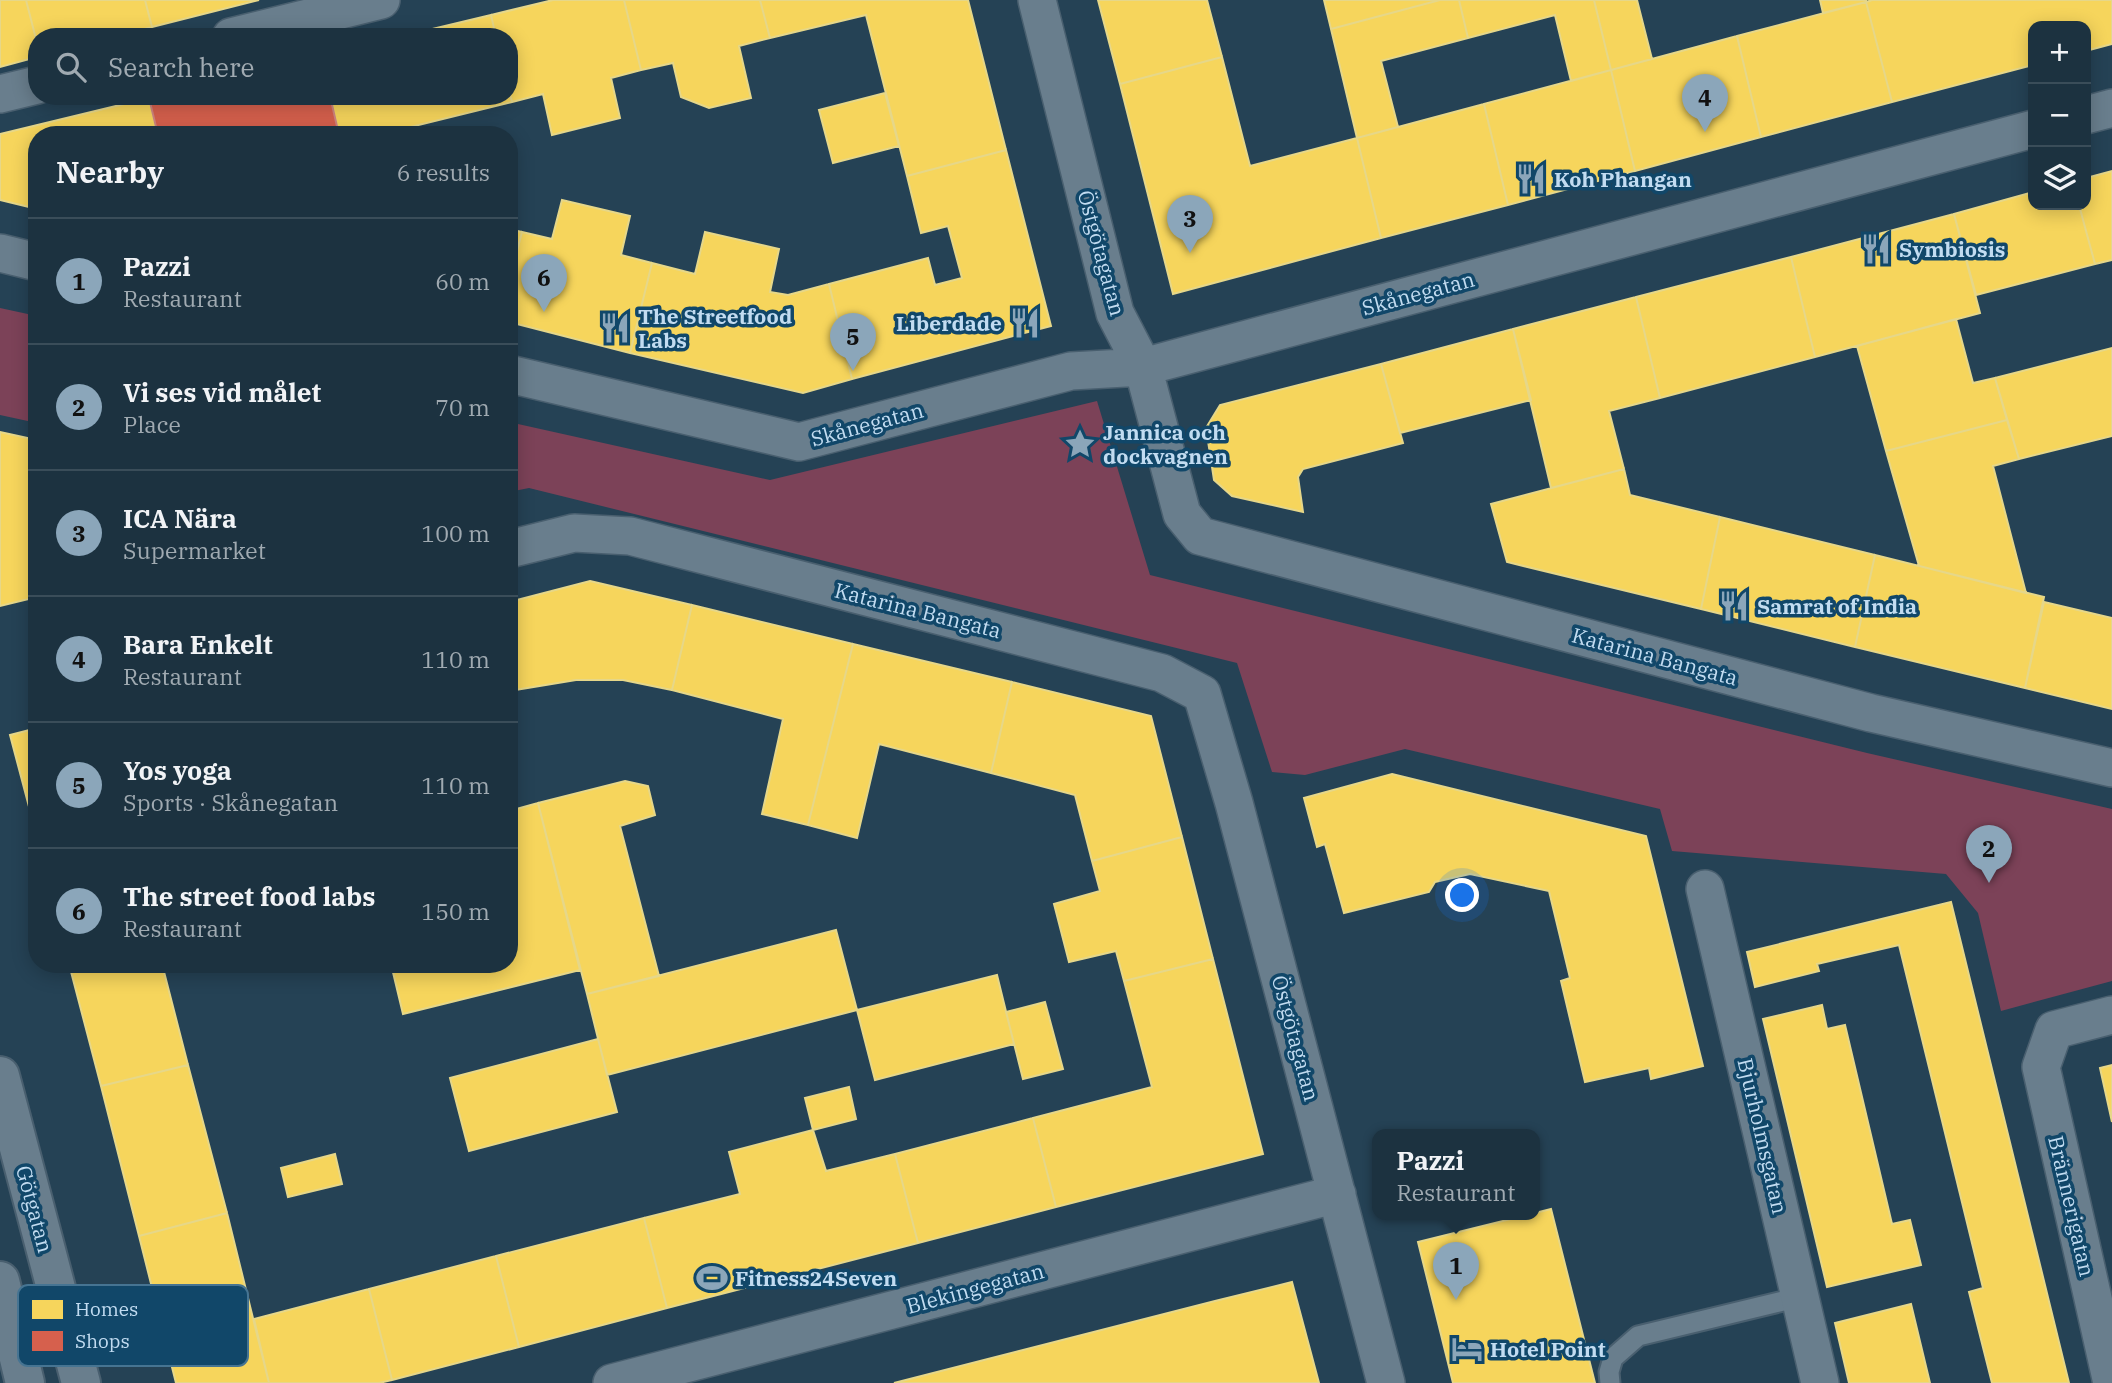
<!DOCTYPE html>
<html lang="en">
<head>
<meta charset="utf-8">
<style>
	:root { --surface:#1c3240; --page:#293e4b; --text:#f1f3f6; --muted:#a0aab1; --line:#3a4d59; --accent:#8ba6ba }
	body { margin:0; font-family:"IBM Plex Serif",serif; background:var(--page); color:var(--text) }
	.controls { position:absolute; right:21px; top:21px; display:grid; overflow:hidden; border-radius:14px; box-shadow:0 4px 18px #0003 }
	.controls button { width:63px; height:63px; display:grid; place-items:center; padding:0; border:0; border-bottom:2px solid var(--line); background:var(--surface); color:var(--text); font:35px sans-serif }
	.you { position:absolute; left:1463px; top:896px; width:24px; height:24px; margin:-18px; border:5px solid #fff; border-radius:50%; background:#1a73e8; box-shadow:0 0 0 10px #1a73e833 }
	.badge { display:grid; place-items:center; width:46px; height:46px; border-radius:50%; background:var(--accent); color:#111; font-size:23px; font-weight:700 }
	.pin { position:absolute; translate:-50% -58px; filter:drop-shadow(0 2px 4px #0008) }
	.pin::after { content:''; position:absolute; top:37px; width:24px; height:21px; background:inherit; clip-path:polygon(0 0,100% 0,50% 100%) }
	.popup { position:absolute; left:1372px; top:1129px; width:168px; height:91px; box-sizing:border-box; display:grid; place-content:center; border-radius:14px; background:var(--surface); filter:drop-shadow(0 2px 5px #0005); font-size:23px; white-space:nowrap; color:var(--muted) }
	.popup b { font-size:26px; color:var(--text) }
	.popup::after { content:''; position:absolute; left:50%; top:100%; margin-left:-14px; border:14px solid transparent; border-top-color:var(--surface) }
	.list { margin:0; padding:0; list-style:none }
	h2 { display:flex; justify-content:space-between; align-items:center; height:91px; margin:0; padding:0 28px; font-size:30px }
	h2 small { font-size:23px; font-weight:400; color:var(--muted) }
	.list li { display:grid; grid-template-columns:46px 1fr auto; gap:21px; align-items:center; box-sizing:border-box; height:126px; padding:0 28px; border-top:2px solid var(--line) }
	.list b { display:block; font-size:26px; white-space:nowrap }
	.list p { margin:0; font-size:23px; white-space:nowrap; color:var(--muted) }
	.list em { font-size:23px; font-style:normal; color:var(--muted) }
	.icon { flex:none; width:38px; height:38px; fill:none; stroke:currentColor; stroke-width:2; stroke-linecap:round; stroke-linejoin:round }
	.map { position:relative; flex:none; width:2112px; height:1383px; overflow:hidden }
	.search { position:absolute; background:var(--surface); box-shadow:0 4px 18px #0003; left:28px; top:28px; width:490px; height:77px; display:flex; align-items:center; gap:18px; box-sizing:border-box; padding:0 24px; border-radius:28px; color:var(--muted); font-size:26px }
	.panel { position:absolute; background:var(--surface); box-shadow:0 4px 18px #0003; left:28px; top:126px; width:490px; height:847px; border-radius:28px }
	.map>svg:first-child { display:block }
	.green { fill:#7c4258 }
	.homes { fill:#f6d55c; stroke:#e6d789; stroke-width:2 }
	.shops { fill:#d6604d; stroke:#d0857e; stroke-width:2 }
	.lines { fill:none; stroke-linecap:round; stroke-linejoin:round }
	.service-casing { stroke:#495f6f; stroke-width:23 }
	.minor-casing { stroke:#495f6f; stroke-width:40 }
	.tertiary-casing { stroke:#495f6f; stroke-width:42 }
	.service { stroke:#697e8d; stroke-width:19 }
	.minor { stroke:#697e8d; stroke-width:37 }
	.tertiary { stroke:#697e8d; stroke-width:38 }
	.labels { text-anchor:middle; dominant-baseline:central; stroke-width:7; stroke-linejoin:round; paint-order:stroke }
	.poi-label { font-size:21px; font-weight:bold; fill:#c2dcf1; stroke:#114769; text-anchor:start }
	.street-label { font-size:21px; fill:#c2dcf1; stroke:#114769 }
	.key { fill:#114769; stroke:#467492; stroke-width:2 }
	.key-label { font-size:19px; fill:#c2dcf1 }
</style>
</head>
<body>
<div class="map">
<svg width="2112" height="1383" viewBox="0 0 2112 1383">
	<rect width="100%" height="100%" fill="#254255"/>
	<!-- green -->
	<path class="green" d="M0,308l37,8v107l-37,-8z
		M1097,401l53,174 717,178 245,56v172l-111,30 -23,-98 -32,-39 -274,-23 -12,-42 -255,-60 -100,26 -33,-3 -35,-109 -708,-175 -20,4v-70l261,58z"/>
	<!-- homes -->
	<path class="homes" d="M0,0h26l11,43v14l-37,10z
		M26,0h119l7,27 -38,10h-77v6z
		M145,0h114l-107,27z
		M553,0h71l17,70 -30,8 9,40 -68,17 -9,-41 -31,8 -3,-11v-54h-13l-5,-22z
		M624,0h136l10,38 -31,8 12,52 -42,10 -28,-11 -8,-34 -32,7z
		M760,0h208l38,150 -99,26 -41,-161 -96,23z
		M1098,0h109l15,57 -102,27z
		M1324,0h116l-109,29z
		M1440,0h19l9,38 -87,23 17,66 -41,11 -26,-109z
		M1459,0h135l17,70 -40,11 -16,-66 -87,23z
		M1594,0h43l15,59 -41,11z
		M1820,0h46v2l-43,11z
		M1872,0h240v44l-26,7v-25h-53v39l-141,37 -26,-100z
		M1866,2l26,100 -131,35 -24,-101z
		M491,15l5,22h-95l23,-6z
		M1737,36l24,101 -126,34 -24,-101z
		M1222,57l28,109 107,-28 24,100 -208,56 -53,-210z
		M1611,70l24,101 -127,34 -24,-101z
		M509,91l3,11 -134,33h-39l-9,-39h179z
		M885,93l14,53 -66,17 -14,-53z
		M149,98l9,37h-121v74l-37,-9v-66z
		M1484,104l24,101 -127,33 -24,-100z
		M1006,150l45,176 -199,53 -23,-95 99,-26 7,27 27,-7 -14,-52 -27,7 -14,-57z
		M2112,171v89l-17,4 -16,-59h7v-27z
		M2033,192v13h46l16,59 -119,31 -22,-81z
		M562,200l68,16 -9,39 31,8 -22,90 -121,-31v-40l13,-50 30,7z
		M1954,214l26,99 -165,44 -24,-100z
		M509,229l13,3 -13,50z
		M705,232l74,17 -9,43 18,3 41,-11 23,95 -49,14 -173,-40 22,-90 43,11z
		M1791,257l24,100 -155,41 -24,-101z
		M1636,297l24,101 -51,13 15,58 -73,19 -38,-159z
		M1956,319l17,64 22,-5 12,42 -121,31 -29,-105z
		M1513,329l18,71 -131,33 -19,-69z
		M2112,348v88l-93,23 -24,-81z
		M1381,364l22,79 -100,26 -5,8 5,35 -71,-16 -18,-16 -8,-52 14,-23z
		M2007,420l12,39 -26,7 33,127 -107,-27 -33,-115z
		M0,432l37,8v157l-37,9z
		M1624,469l6,26 90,22 -19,92 -194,-47 -16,-58z
		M1720,517l155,38 -20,92 -154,-38z
		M1875,555l169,42 -19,91 -170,-41z
		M590,581l102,24 -20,85 -49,-10h-47l-67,11v-89z
		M2044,602l68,16v91l-87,-21z
		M692,605l161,39 -45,181 -46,-11 21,-95 -111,-29z
		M853,644l159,38 -21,91 -112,-29 -22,94 -49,-13z
		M1012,682l139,34 31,121 -90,24 -17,-66 -84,-22z
		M509,692l7,26 -7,2z
		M37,728v109l-27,-102z
		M1392,774l254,62 57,230 -52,13 -2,-11 -64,14 -24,-101 9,-3 -21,-87 -79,-17 -35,8 -6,10 -85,21 -19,-69 -8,3 -13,-49z
		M625,781l23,5 7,29 -35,11 39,150 -72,18 -49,-191z
		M538,803l42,167 -177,44 -12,-50h118v-72l5,-2 -5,-17v-62z
		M1182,837l31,122 -89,22 -8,-30 -47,11 -15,-58 46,-13 -8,-30z
		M1951,902l118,481h-77l-23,-91 14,-4 -84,-343 -82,19 2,7 -64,16 -8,-35z
		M836,930l21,80 -250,65 -20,-81z
		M1213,959l50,195 -207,53 -23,-89 119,-31 -28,-106z
		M69,964h93l26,101 -87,21z
		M997,975l17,69 -139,36 -18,-70z
		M1045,1002l18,67 -40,10 -17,-67z
		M1822,1005l5,24 18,-4 47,199 18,-4 11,45 -94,22 -64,-268z
		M598,1039l19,73 -148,39 -19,-73z
		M188,1065l39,148 -88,23 -38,-150z
		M2112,1065v57l-12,-54z
		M849,1087l7,32 -43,11 -8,-32z
		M1033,1118l23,89 -138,36 -23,-89z
		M813,1130l13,41 69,-17 23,89 -251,65 -23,-90 96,-24 -11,-42z
		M335,1154l7,30 -54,13 -7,-29z
		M1551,1209l44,174h-142l-35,-141z
		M227,1213l42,170h-93l-37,-147z
		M644,1218l23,90 -148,39 -23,-91z
		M496,1256l23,91 -127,33 -23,-91z
		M1292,1282l27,101h-425l321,-82z
		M369,1289l23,91 -13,3h-110l-15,-64z
		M1911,1304l19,79h-81l-14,-60z"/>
	<!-- shops -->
	<path class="shops" d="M156,96h174l9,39h-181l-9,-37z"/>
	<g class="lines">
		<!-- service casing -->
		<g class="service-casing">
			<path id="service" d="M1610,1383l-1,-11 4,-14 25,-22 162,-39"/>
		</g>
		<!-- minor casing -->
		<g class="minor-casing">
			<path id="minor" d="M1037,0l78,313 28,54 39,147 18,22 671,177 241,55
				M231,37l150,-37
				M0,94l37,-9
				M2086,115l26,-7
				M0,253l37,9
				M509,374l290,68 272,-71 72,-4 890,-238
				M509,549l65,-16 56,3 532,137 40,21 32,109 152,580
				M1705,889l115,494
				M612,1383l725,-189
				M2112,1383l-71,-316 13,-37 58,-15"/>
		</g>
		<!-- tertiary casing -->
		<g class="tertiary-casing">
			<path id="tertiary" d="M0,1076l81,307
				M0,1281l25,102"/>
		</g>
		<!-- service -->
		<use href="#service" class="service"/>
		<!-- minor -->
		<use href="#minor" class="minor"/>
		<!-- tertiary -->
		<use href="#tertiary" class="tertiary"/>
	</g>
	<!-- icons -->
	<defs>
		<g id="restaurant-bare" transform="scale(2.415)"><path d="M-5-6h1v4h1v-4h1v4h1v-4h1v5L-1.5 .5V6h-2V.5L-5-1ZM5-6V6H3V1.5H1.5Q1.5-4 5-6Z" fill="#8ba6ba" stroke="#114769" stroke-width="2.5" paint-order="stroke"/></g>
		<g id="sight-bare" transform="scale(2.415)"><path d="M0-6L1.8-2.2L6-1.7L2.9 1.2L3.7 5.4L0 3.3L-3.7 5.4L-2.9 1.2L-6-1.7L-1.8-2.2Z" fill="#8ba6ba" stroke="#114769" stroke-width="2.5" paint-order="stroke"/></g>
		<g id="stadium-bare" transform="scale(2.415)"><path d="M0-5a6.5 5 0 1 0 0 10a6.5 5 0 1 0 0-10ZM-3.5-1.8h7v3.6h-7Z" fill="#8ba6ba" stroke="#114769" stroke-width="2.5" paint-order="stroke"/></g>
		<g id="hotel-bare" transform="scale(2.415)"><path d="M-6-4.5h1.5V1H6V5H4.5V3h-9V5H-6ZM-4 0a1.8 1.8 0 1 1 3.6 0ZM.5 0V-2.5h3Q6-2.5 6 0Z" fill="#8ba6ba" stroke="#114769" stroke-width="2.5" paint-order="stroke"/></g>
	</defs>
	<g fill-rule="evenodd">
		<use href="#restaurant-bare" x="1531" y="179"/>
		<use href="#restaurant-bare" x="1876" y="249"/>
		<use href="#restaurant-bare" x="1025" y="323"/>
		<use href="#restaurant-bare" x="615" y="328"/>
		<use href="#sight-bare" x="1080" y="444"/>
		<use href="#restaurant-bare" x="1734" y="606"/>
		<use href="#stadium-bare" x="712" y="1278"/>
		<use href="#hotel-bare" x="1467" y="1349"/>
	</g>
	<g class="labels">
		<!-- poi labels -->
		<g class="poi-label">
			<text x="1554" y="179">Koh Phangan</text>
			<text x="1899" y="249">Symbiosis</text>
			<text x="638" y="316">The Streetfood<tspan x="638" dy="24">Labs</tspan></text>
			<text x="1002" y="323" text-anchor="end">Liberdade</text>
			<text x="1103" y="432">Jannica och<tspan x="1103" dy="24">dockvagnen</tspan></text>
			<text x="1757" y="606">Samrat of India</text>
			<text x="735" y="1278">Fitness24Seven</text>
			<text x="1490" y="1349">Hotel Point</text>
		</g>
		<!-- street labels -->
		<g class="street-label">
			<text transform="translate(1102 253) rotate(75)">Östgötagatan</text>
			<text transform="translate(1418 293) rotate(-15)">Skånegatan</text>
			<text transform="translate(867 424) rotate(-15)">Skånegatan</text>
			<text transform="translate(918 610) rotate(14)">Katarina Bangata</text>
			<text transform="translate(1655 656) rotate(15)">Katarina Bangata</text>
			<text transform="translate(1296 1038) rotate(75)">Östgötagatan</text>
			<text transform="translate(1763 1136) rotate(77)">Bjurholmsgatan</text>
			<text transform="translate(2072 1206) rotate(77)">Brännerigatan</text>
			<text transform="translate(35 1209) rotate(75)">Götgatan</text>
			<text transform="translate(975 1288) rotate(-15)">Blekingegatan</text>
		</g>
	</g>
	<!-- legend -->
	<rect x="18" y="1285" width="230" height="81" rx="10" class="key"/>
	<rect x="32" y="1300" width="31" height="19" fill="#f6d55c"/>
	<rect x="32" y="1331" width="31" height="20" fill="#d6604d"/>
	<g class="key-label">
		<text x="75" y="1316">Homes</text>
		<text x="75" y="1348">Shops</text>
	</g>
</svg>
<div class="controls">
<button>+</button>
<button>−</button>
<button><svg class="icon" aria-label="layers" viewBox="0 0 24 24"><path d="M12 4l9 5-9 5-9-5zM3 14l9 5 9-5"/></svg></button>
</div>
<div class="you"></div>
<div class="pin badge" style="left:1456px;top:1300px">1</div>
<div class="popup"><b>Pazzi</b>Restaurant</div>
<div class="pin badge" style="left:1989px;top:883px">2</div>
<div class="pin badge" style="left:1190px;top:253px">3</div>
<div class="pin badge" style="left:1705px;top:132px">4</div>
<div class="pin badge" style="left:853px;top:371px">5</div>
<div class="pin badge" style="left:544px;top:312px">6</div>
<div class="search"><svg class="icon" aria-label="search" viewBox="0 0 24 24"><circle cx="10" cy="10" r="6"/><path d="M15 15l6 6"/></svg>Search here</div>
<section class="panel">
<h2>Nearby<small>6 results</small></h2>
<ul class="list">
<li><span class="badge">1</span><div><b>Pazzi</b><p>Restaurant</p></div><em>60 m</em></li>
<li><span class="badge">2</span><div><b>Vi ses vid målet</b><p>Place</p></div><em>70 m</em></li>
<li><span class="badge">3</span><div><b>ICA Nära</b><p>Supermarket</p></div><em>100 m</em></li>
<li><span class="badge">4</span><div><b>Bara Enkelt</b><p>Restaurant</p></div><em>110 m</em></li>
<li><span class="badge">5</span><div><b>Yos yoga</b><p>Sports · Skånegatan</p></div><em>110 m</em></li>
<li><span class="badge">6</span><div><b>The street food labs</b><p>Restaurant</p></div><em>150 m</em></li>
</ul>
</section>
</div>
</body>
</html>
